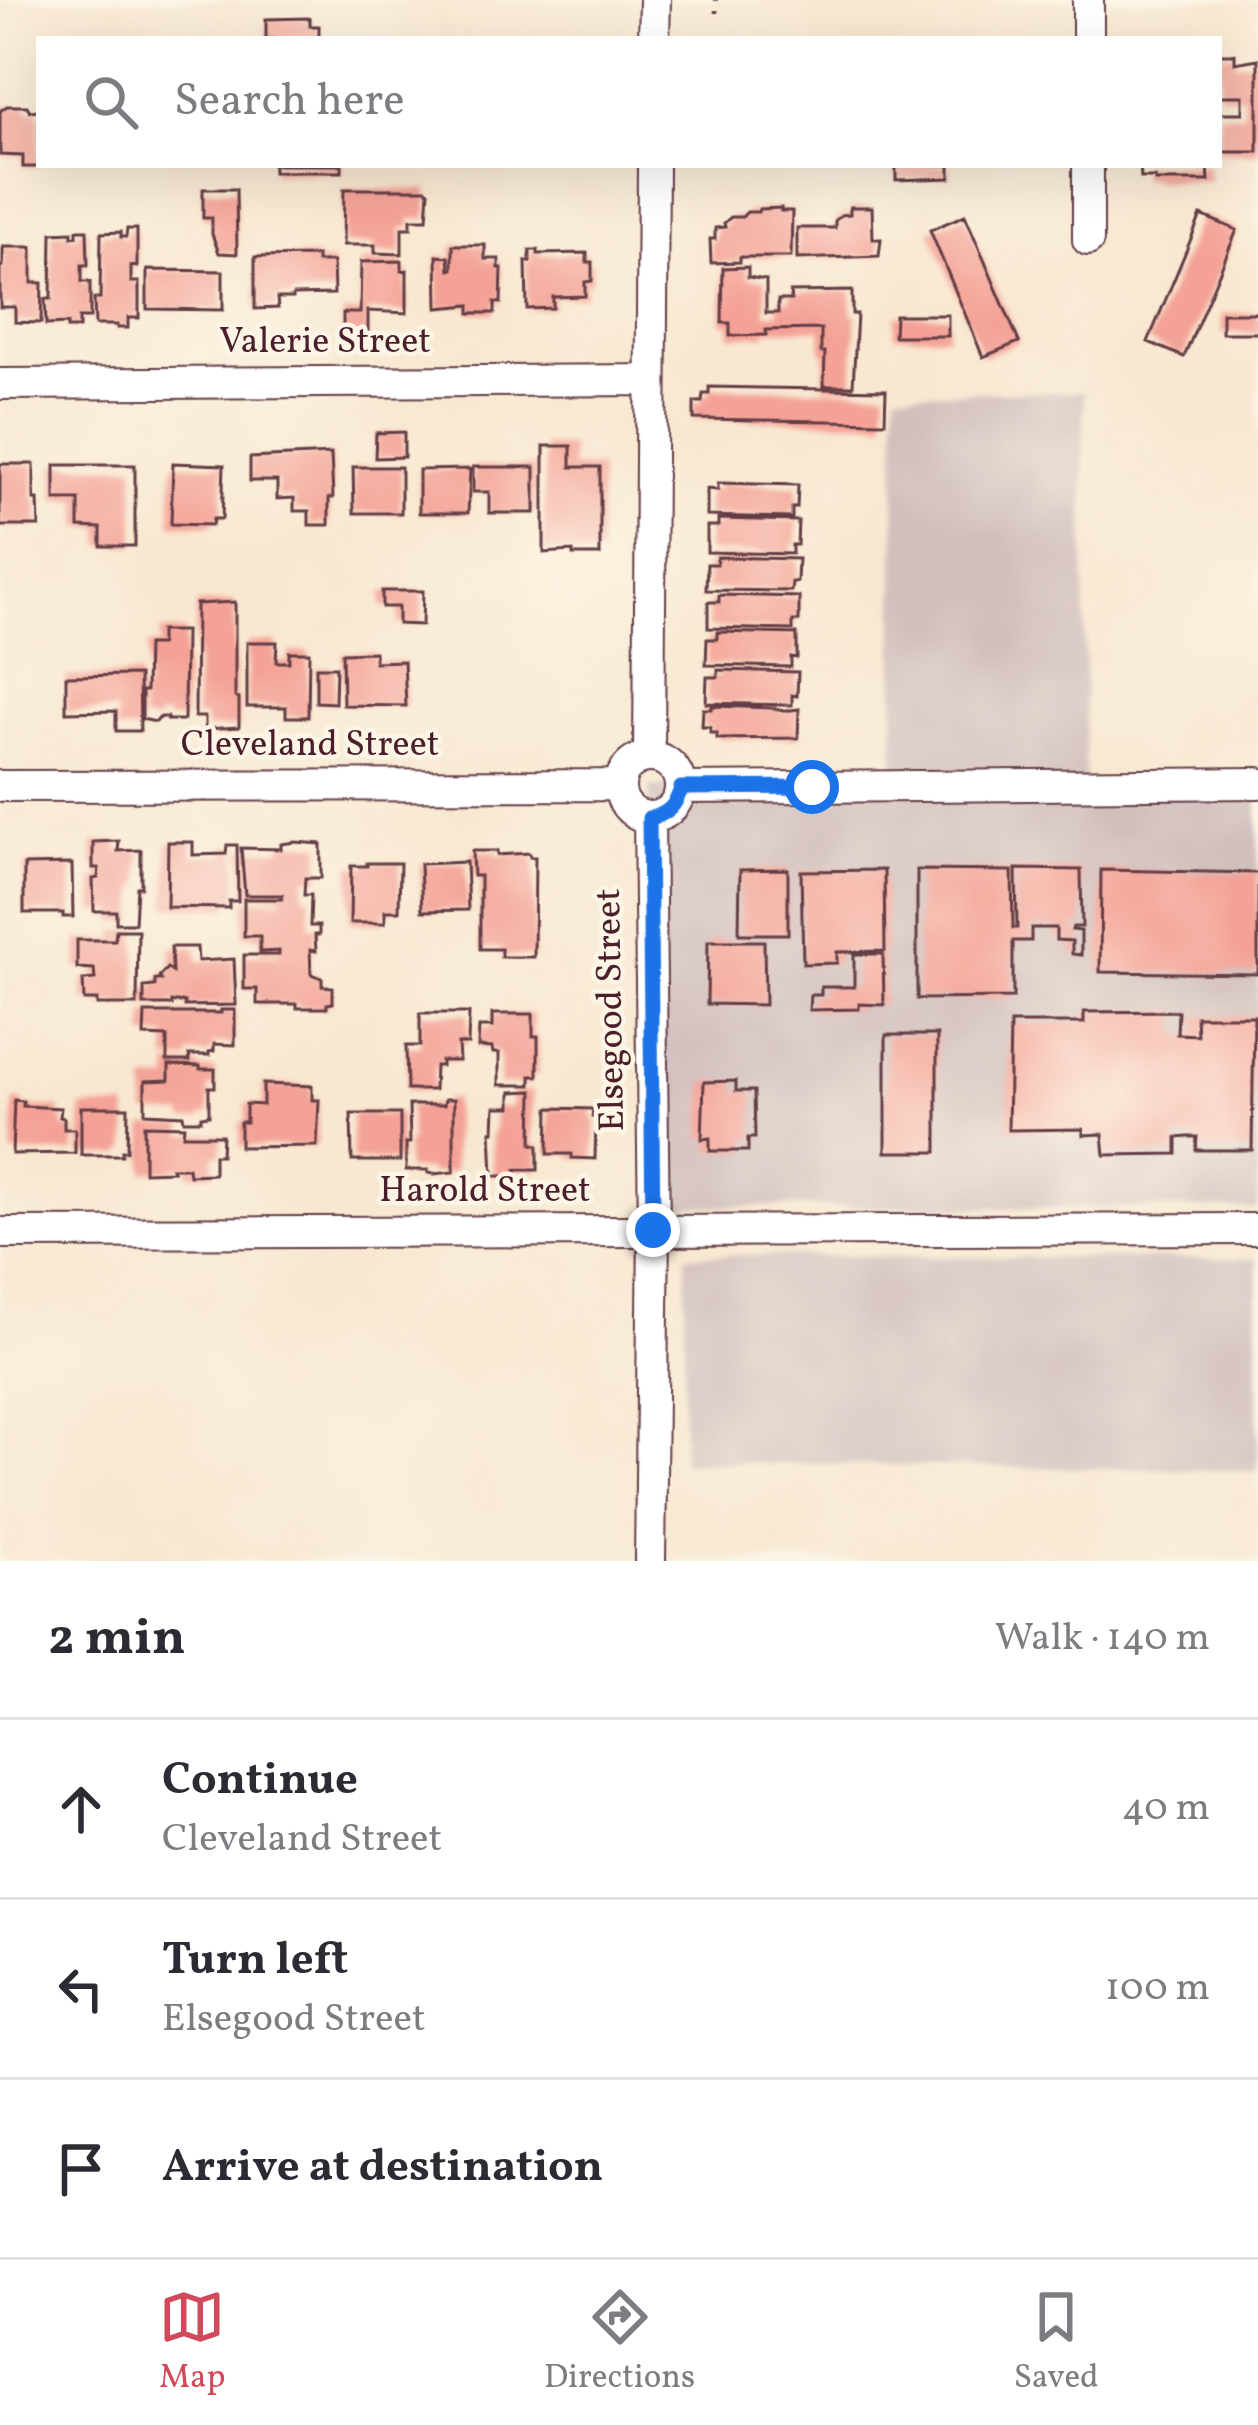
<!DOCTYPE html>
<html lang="en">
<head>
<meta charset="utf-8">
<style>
	:root { --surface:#fff; --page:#f2f2f3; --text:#2b2b33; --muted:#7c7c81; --line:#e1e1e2; --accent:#d1495b }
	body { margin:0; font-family:Vollkorn,serif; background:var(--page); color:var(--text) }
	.stop { position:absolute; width:36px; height:36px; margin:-27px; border:9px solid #1a73e8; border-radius:50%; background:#fff }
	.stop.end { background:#1a73e8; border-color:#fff; box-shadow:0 3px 12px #0008 }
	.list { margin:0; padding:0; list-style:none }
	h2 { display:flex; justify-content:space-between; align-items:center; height:156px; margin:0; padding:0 48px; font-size:51px }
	h2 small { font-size:39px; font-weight:400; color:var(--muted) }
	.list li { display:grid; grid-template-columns:78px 1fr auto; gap:36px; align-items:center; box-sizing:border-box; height:180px; padding:0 48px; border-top:3px solid var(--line) }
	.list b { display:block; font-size:45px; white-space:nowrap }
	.list p { margin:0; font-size:39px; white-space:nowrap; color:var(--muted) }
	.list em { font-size:39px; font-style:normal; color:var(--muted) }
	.icon { flex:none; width:66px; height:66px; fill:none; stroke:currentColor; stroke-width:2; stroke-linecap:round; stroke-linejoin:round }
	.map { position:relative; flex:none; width:1258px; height:1561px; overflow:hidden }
	.search { position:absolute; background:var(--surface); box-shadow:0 12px 48px #0002; left:36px; right:36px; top:36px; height:132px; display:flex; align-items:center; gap:30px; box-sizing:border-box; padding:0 42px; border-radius:0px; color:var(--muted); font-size:45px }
	.sheet { height:696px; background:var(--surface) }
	nav { display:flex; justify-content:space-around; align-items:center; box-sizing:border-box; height:168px; border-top:3px solid var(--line); background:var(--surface); font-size:33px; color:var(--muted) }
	nav a { display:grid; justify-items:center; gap:6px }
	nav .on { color:var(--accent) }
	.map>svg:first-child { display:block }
	.industrial { fill:#d1bfbe }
	.building { fill:#f4a297 }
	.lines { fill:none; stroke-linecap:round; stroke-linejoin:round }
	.minor-casing { stroke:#643d44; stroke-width:34 }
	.path { stroke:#643d44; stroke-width:4.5; stroke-dasharray:3 9; stroke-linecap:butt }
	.minor { stroke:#fff; stroke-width:30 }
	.route { stroke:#1a73e8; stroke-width:15 }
	.labels { text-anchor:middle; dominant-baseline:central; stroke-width:9; stroke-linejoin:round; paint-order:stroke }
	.street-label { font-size:36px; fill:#4a1f2b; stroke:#fcf5e5 }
</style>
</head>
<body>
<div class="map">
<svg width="1258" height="1561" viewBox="0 0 1258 1561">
	<rect width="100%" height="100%" fill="#fcf5e5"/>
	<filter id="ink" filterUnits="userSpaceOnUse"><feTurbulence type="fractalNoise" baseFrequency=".00833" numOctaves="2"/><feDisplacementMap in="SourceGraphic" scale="24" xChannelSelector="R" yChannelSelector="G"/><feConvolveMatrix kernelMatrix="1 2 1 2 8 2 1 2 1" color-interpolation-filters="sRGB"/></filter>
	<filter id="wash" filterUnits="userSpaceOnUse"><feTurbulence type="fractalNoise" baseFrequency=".004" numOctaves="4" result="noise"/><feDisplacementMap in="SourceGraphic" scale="48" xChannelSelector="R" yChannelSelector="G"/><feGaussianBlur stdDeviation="2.7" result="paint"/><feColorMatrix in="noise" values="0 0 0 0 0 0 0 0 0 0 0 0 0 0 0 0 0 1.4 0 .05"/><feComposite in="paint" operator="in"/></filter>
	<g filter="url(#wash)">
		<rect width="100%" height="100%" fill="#f8e8d1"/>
		<!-- industrial -->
		<path class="industrial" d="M896,392h188l1,389 173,-3v431l-586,-3 -23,-419 245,-2z
			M686,1255l572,4v212l-576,-9z"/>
		<g id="blocks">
			<!-- building -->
			<path class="building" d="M310,18v8h9v13h-53v-20z
				M1219,54h16v9l23,-4v93h-39v-39h24v-17h-24z
				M7,106h20l3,5 9,-1v57h-16v-11l-23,-1v-44z
				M273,165h69v7h-69z
				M896,165h54v13l-54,2z
				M1140,165h68l1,16h-54v-3h-14z
				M203,189h33l1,65 -18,-1 -7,-19v-16h-9z
				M344,189h82l3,2 -2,28h-16v9h-9v26l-27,-1v-8h-32z
				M850,207h22l1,32h8l-2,17 -82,3v-31h38v-7l6,-6 9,-1z
				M781,208v3h11l-1,46h-51v5l-29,1 -1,-24h5v-11l10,-1 -1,-4 7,-6h11l5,-5h11l1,-3z
				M965,215l54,127 -36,15 -53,-127z
				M1201,215l36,15 -53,127 -36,-15z
				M127,229h10v38l-6,-1v16h8v36h-11v10h-11v-3h-22l-1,-26h6l1,-66 20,-1v5h5z
				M77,230h10l1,35h-6v17h8v36h-11v10h-12v-4l-21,1 -1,-26h6l1,-66 20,-1v5l5,-1z
				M453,245h32v14h14v9h3l-1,35 -6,-1v11h-25v-8l-32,3 -1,-52 12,1 1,13 3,-1z
				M3,247h29v36h10l-1,40 -26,-1v-15h-15v-41h3z
				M530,250h8v4l49,-1v9h5v19l-7,1v14l-32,1v11l-26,1 -1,-48 4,1z
				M317,256v6h16l1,32 -41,1v3h-16l1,10 -23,1v-52z
				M402,261v10l5,-1v43l-39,-2v27l-25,-1v-24h17l1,-51z
				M748,267v10l18,3v33h12v-13h13l-1,-8 62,-1v23h5l-4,72h-29l1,-34h-4v-23l-55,1v5l-36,1v-13h-8l1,-55z
				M147,270l76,1v39l-76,-1z
				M1222,313h36v20h-36z
				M895,315h53v21h-54z
				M709,387l177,3 -1,32 -191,-3v-17h8l1,-8h6z
				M404,432v25l-29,1 1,-25z
				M544,446h27v21h29v88h-27v-4l-29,2z
				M331,454l2,44h-4v27h-20v-14h-15v-13l-17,1v-18h-27v-23z
				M173,463l51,2 -2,54h-9l-1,6 -41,-1z
				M0,464h34v36h4l1,26h-39z
				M55,465h80v81h-34v-18l-22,-1v-27h-24z
				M353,467h48v46h-47z
				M473,467h62v46h-46v-21h-16z
				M470,469l-2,44h-49v-43z
				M718,483l80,2 -1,23h-5v10l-85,-2v-27l11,1z
				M718,519l80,2 -1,24h-5v9l-85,-2v-26h11z
				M717,557l81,2 -1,23h-5l-1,9 -85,-1 1,-26h10z
				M382,591h41l-1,34 -24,-1v-17h-16z
				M719,595l80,2v24h-6v9l-85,-2v-26h11z
				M235,602v95l4,2v28l-34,2v-12h-10l1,-113z
				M160,631h25l-1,89h-17v-3h-7l-4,5 -14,-3v-28h4l1,-46h13z
				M717,632l80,2v24l-6,-1v10l-85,-2 1,-26h10z
				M247,642h30l-1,20h13v-10h20l-1,65h-22v-10h-39z
				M375,652v10l29,-1 2,45 -63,-1 -1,-52z
				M316,667h20l-1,36 -19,-1z
				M718,670l80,2 -1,24 -5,-1v10l-86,-2 1,-26h11z
				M139,675l1,56h-24v-20l-50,1v-36z
				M711,706l62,2 10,3 16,-2 -1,29 -81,1v-6h-7v-6h-8l1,-18h8z
				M119,841l-1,10 23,-1v37h-4l-2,36h-19v-12h-22l-1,-32 5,-1 1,-10h-6v-26z
				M168,842h25v13l33,-1 1,-9h10l1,56h-9v7l-62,-1z
				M295,842l26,2v34h-16l-1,17h7l-1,31h9v9h-4l1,16 -6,-1 1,24 11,4v8l11,1v16l-6,1v4h-30v-4h-40v-15h-13v-34h35v-4l-19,1v-16h-16v-37h38v-4h-37l-4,-47 40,1v-5z
				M472,851h25v4l32,-2 1,4h5l-1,100h-33v-8h-21v-73h-7z
				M466,862l2,48 -46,1 -2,-47z
				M367,863h33l-1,48h-14v12h-35l1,-57h16z
				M72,864l1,53h-10v-4h-39v-48z
				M788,869v65h-49l1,-64z
				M1016,869l65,1 1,57h-9l-1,3 9,1v24l-9,-1v-13l-16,-1v-12h-25v13h-18v57l-96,1v-129l95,1 1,57h4z
				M884,870l1,81 -48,1v11l-34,1 -2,-93z
				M1101,870l157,3v101l-158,-2z
				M116,930h22l-1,75h-40v-5h-13l-1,-20 12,-1 -1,-10 -17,-1v-28h38z
				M708,941h56l1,64 -58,-1z
				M171,947h26l1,14 36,-2 2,46 -51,1v-4h-13v3h-28v-18l11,-1v-6h6l-2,-3 8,-9 5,4z
				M854,954h29l1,51 -25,-1v5l-50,1 1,-15h11v-8h33z
				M221,1010h14v35l-21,-1v7l-5,1v3h-20l1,6h-23v-24l-23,-1 1,-23h76z
				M1178,1011l-1,23 20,1 -1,-19h58l-2,134h-56l1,-13h-9l-11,1v16l-72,1 -2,-21 -20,1v-6l-75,1 2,-107h74v-11z
				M420,1013h49l-1,31h-10l1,17h-18v5h-6l-1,24h-27l-1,-44h14z
				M492,1014h41v22h5v40h-7v9h-32v-32h-6l-1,-5 -14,-1 1,-20h13z
				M886,1035h51v117h-51z
				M169,1065l31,1v3h15v18h-6v28l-8,1v4h-17l-1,-5 -38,-2v-32l24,-1z
				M736,1081v10h18l1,47h-7v13h-38v-13l-8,1 2,-57z
				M263,1084l49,2v14h7l-2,46 -77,1v-25h6v-18l17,1z
				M533,1091l-1,53 6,1v25h-22v6h-23l-2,-45h3l1,-24h16v-15z
				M445,1099h9v73l-20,2 -6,-1v-3h-22v-27h4l-1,-38h35z
				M14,1100l9,1v5l38,2 -1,9 4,1v11h11v24l-63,1z
				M81,1107h47l-1,44h-5v4h-41z
				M549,1108l44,1 -1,8 4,1 -1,41 -23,-1v-4h-24z
				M351,1114h49v47h-48z
				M144,1125l40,1 -1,9h39l-1,20h-7v19l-25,1 -1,-7h-16l1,3 -29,1z"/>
		</g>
	</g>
	<g filter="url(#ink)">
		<use href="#blocks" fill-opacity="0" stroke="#643d44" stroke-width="3"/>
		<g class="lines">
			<!-- minor casing -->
			<g class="minor-casing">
				<path id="minor" d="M1088,0v39
					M654,39l1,-39
					M1088,240v-75
					M0,384l651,-4
					M649,756l4,-591
					M620 787a30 30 0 1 1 60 0a30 30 0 1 1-60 0Z
					M0,786l620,-1
					M681,788l577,-5
					M649,818l5,412 -4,331
					M0,1233l1258,-4"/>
			</g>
			<!-- path -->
			<path class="path" d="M716,13v-13"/>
			<!-- minor -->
			<use href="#minor" class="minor"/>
		</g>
	</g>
	<g class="lines" filter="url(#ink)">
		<!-- route -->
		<path class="route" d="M653,1230l-4,-412c18,-3 27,-12 32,-30l131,-1"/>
	</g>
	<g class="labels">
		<!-- street labels -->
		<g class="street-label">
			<text x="325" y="343">Valerie Street</text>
			<text x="310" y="746">Cleveland Street</text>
			<text transform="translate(612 1010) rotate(-91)">Elsegood Street</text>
			<text x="485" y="1192">Harold Street</text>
		</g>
	</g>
</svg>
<div class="stop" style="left:812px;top:787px"></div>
<div class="stop end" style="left:653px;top:1230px"></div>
<div class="search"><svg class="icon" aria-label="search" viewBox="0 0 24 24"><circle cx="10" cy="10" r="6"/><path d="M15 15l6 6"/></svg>Search here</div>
</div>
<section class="sheet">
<h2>2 min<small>Walk · 140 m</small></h2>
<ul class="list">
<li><svg class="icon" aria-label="ahead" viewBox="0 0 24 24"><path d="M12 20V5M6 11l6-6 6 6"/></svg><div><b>Continue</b><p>Cleveland Street</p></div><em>40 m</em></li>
<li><svg class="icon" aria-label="left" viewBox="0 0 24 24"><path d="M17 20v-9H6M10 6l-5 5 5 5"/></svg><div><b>Turn left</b><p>Elsegood Street</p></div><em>100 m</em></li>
<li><svg class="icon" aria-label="arrive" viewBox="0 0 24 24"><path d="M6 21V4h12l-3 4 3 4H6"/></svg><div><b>Arrive at destination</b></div></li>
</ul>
</section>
<nav>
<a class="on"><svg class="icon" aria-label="map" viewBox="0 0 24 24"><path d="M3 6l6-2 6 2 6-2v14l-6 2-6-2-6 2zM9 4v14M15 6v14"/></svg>Map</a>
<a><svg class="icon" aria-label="directions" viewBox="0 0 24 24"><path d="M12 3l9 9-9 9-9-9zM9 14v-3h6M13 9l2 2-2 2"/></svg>Directions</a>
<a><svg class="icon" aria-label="saved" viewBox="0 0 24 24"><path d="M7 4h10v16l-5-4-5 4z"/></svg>Saved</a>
</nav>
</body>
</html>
